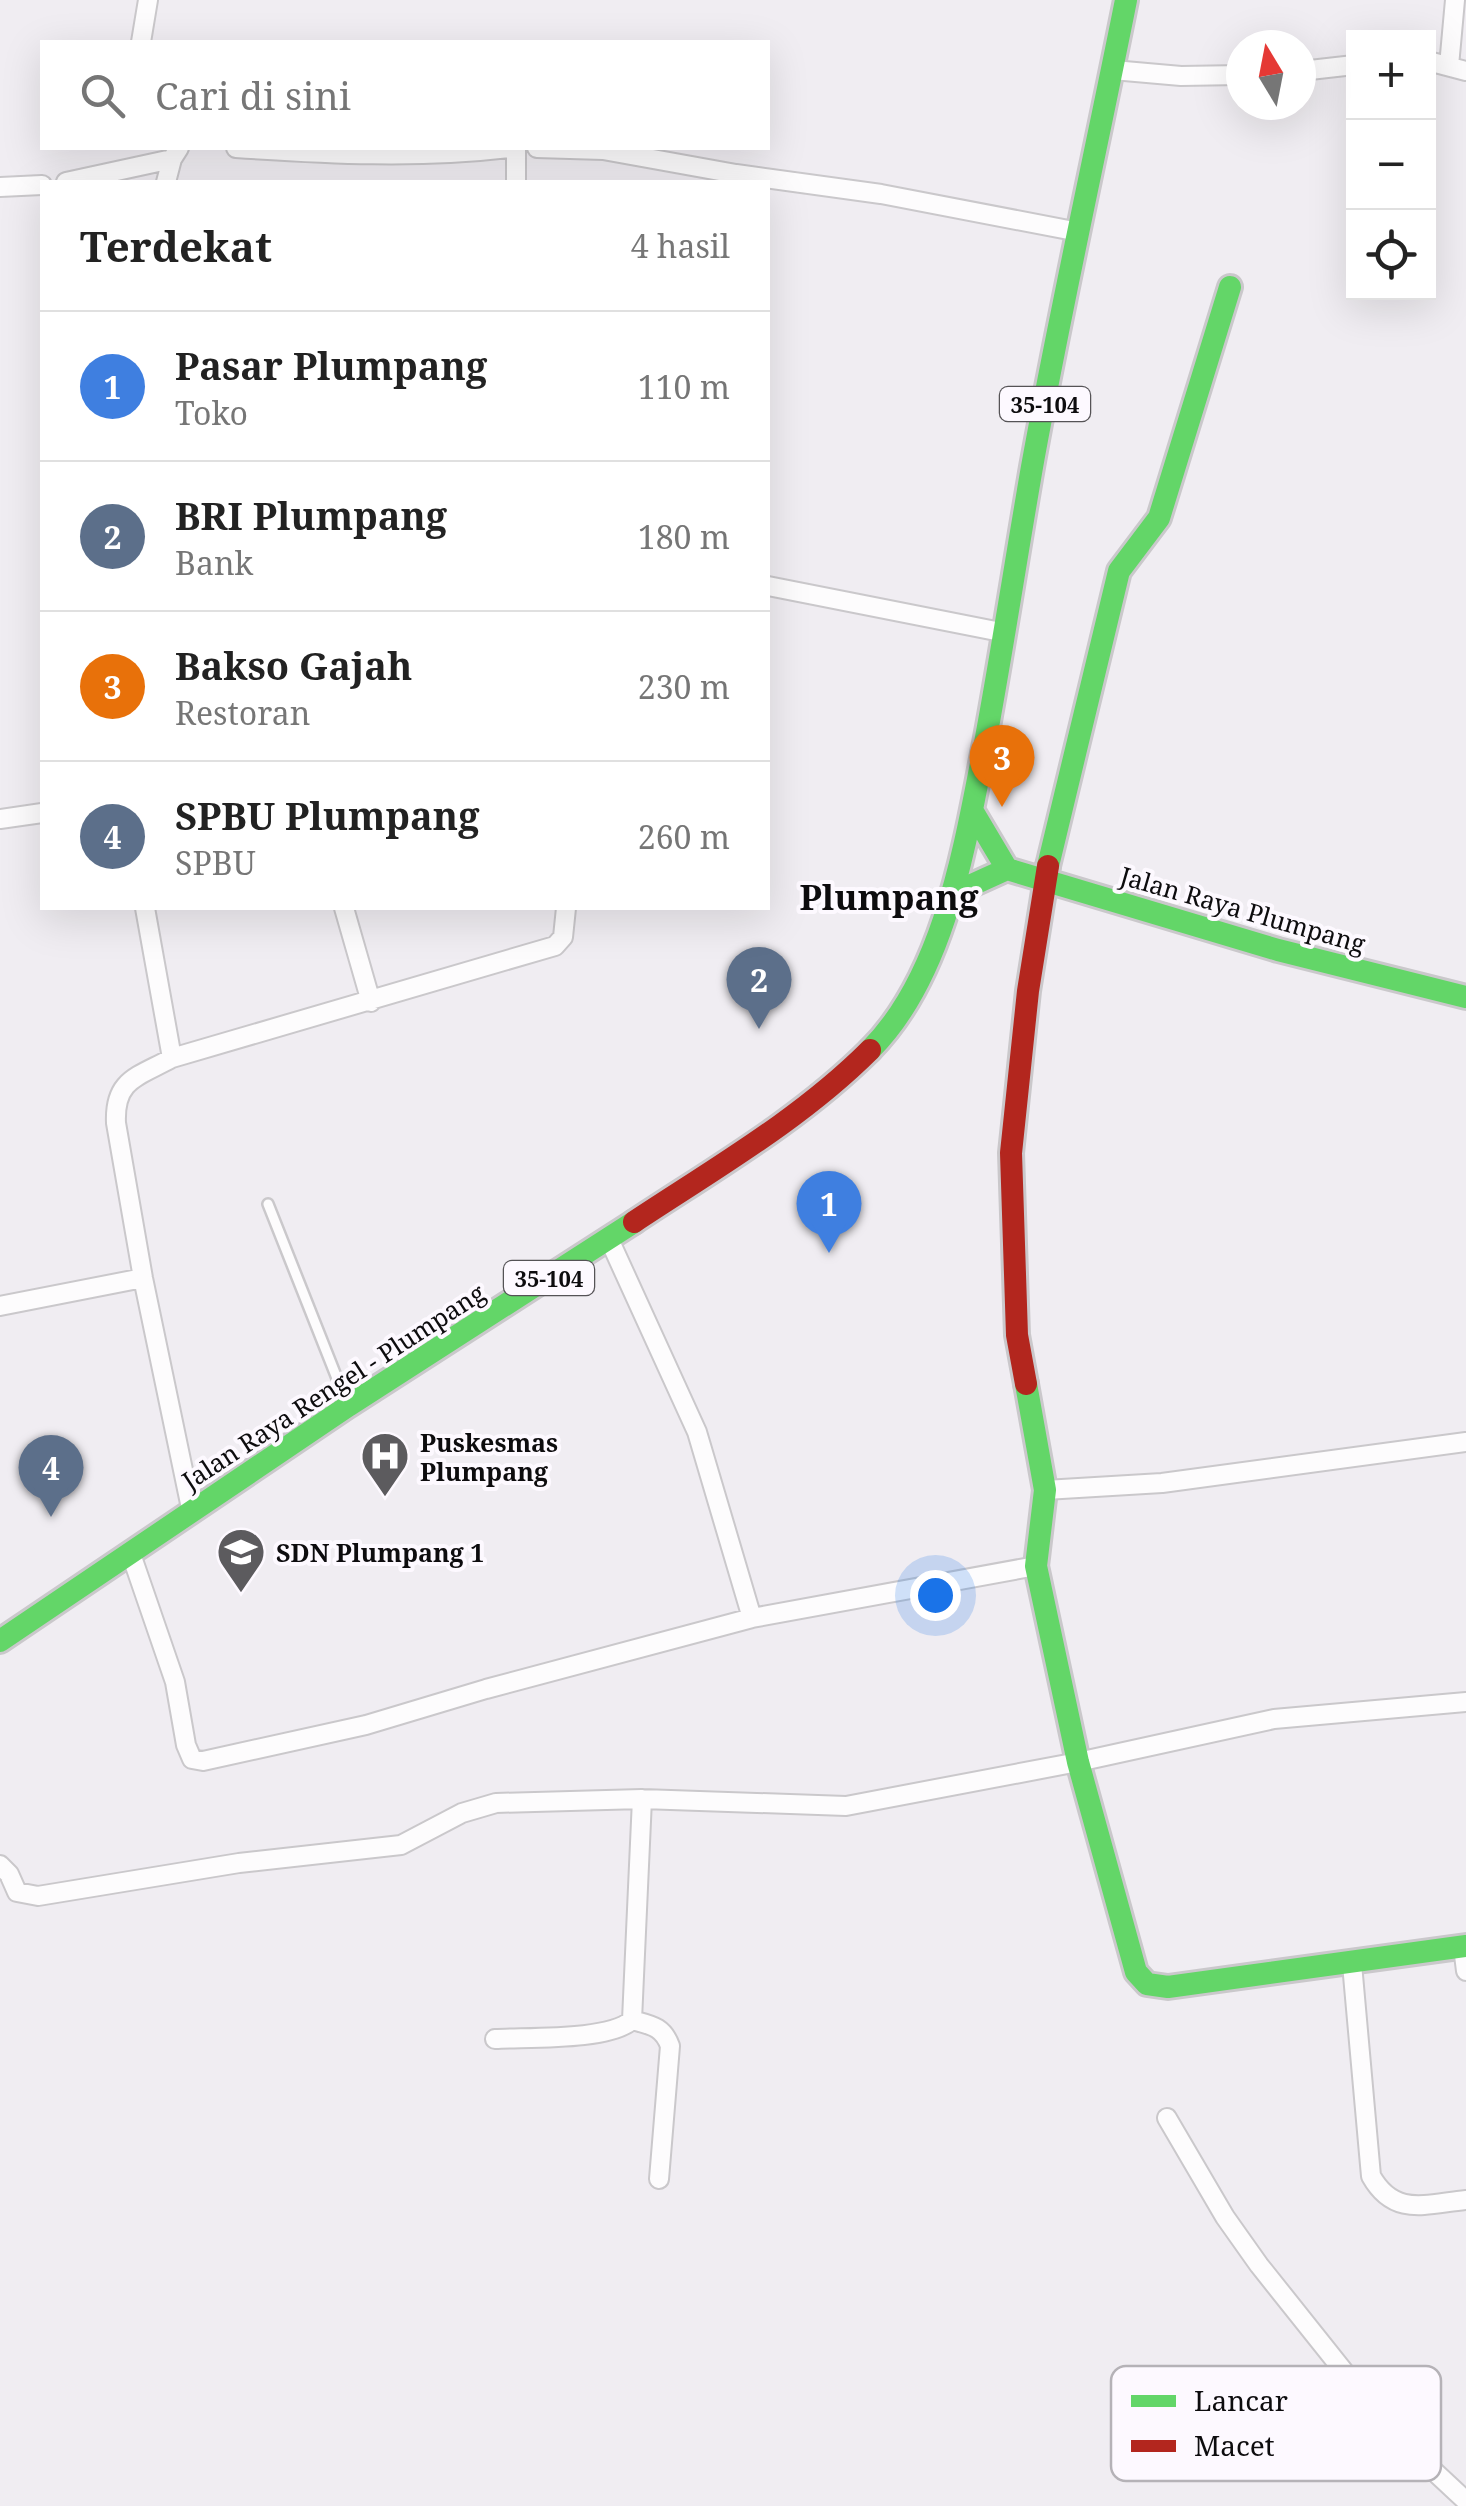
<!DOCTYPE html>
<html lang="id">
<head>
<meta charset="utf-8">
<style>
	:root { --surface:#fff; --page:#f6f6f6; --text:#222; --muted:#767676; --line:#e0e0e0; --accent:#1a73e8 }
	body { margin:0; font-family:"Noto Serif",serif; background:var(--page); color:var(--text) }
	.controls { position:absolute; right:30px; top:30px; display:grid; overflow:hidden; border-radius:0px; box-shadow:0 10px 40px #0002 }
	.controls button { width:90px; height:90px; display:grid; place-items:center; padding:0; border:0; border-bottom:2px solid var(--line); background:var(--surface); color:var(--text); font:50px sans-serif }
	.compass { position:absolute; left:1226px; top:30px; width:90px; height:90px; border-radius:50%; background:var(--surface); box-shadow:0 10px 40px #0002; rotate:350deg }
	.you { position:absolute; left:935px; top:1595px; width:35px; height:35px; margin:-25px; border:8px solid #fff; border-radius:50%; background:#1a73e8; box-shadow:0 0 0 15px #1a73e833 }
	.badge { display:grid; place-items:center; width:65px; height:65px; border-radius:50%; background:var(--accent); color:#fff; font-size:32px; font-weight:700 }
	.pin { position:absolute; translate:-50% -82px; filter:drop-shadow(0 2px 5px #0008) }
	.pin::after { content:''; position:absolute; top:52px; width:35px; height:30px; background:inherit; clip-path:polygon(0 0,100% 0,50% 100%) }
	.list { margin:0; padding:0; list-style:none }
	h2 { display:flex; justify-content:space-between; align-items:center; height:130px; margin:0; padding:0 40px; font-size:42px }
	h2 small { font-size:32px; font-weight:400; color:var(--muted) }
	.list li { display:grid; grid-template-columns:65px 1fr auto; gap:30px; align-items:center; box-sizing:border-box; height:150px; padding:0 40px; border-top:2px solid var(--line) }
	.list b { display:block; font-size:38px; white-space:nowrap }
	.list p { margin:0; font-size:32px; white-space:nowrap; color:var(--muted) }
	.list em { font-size:32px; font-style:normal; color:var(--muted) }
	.icon { flex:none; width:55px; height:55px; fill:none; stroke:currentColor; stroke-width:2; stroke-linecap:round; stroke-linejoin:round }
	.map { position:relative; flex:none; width:1466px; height:2506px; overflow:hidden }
	.search { position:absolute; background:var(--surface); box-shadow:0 10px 40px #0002; left:40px; top:40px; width:730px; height:110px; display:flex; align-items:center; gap:25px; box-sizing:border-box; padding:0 35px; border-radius:0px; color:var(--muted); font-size:38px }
	.panel { position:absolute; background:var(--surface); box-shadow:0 10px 40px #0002; left:40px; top:180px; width:730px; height:730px; border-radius:0px }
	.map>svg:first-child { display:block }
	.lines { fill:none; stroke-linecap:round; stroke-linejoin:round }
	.lane-casing { stroke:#cac8cb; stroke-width:14 }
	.street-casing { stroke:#cac8cb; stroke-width:22 }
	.fast-casing { stroke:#cac8cb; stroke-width:28 }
	.jam-casing { stroke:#cac8cb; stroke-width:28 }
	.lane { stroke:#fdfcfd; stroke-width:9 }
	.street { stroke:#fdfcfd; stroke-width:18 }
	.fast { stroke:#63d668; stroke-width:22 }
	.jam { stroke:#b3261e; stroke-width:22 }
	.labels { text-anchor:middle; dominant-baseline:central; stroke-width:8; stroke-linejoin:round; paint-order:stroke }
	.shield { fill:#fdf9ff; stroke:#555356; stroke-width:2.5 }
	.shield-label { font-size:22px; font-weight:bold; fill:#0d0c0e }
	.street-label { font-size:25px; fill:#0d0c0e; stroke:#fdf9ff }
	.poi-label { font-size:25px; font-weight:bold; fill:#0d0c0e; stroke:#fdf9ff; text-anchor:start }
	.district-label { font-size:35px; font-weight:bold; fill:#0d0c0e; stroke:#fdf9ff }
	.key { fill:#fdf9ff; stroke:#b5b2b7; stroke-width:2.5 }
	.key-label { font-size:28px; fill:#0d0c0e }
</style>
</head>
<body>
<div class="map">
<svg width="1466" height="2506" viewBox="0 0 1466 2506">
	<rect width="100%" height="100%" fill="#f0edf2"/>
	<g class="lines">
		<!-- lane casing -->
		<g class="lane-casing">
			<path id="lane" d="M268,1204l78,197"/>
		</g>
		<!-- street casing -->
		<g class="street-casing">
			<path id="street" d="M141,42l7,-42
				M1428,61l38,10
				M1449,66l6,-66
				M1113,70l68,6 60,-1
				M1301,71l53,-6
				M236,148c91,6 183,11 274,0
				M516,148v34
				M537,148l66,2 133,24 145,20 198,38
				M66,182l106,-23
				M166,182l6,-23 7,-11
				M0,187l42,-2
				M768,586l238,47
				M0,819l42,-6
				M145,908l27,150
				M344,908l27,94
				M609,1239l88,193 55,186
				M0,1306l143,-28
				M1045,1490l117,-7 304,-41
				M192,1513l-49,-235 -27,-155c-2,-44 22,-46 56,-65l383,-112 8,-9 3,-29
				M131,1554l44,128 11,63 6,14 11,2 163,-36 120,-36 266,-71 284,-52
				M0,1865l9,9 8,18 21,4 201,-33 162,-18 61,-32 34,-10 146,-4 204,7 232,-44 196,-43 192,-17
				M1463,1947l3,24
				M1352,1964l19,212c23,41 54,28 95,24
				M632,2020c18,5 31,6 38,26l-11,133
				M495,2039c32,-2 114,2 137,-19l10,-221
				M1167,2118l58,99 34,48 134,168 73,68"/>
		</g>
		<!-- fast casing -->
		<g class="fast-casing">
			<path id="fast" d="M972,810l35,59
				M1048,866l71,-295 40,-53 71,-231
				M952,894l55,-25 271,81 188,47
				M870,1050c75,-75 95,-205 115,-307 17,-91 31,-184 47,-276 28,-156 63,-311 94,-467
				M1026,1384l19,106 -9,76 42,196 58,210 11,12 21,3 298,-41
				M0,1641l348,-235 286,-184"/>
		</g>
		<!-- jam casing -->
		<g class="jam-casing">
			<path id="jam" d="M634,1222c80,-53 167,-103 236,-172
				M1026,1384l-9,-49 -6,-182 17,-162 20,-125"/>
		</g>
		<!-- lane -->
		<use href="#lane" class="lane"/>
		<!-- street -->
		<use href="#street" class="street"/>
		<!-- fast -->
		<use href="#fast" class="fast"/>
		<!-- jam -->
		<use href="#jam" class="jam"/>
	</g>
	<!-- icons -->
	<defs>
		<g id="hospital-pin" transform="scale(2.5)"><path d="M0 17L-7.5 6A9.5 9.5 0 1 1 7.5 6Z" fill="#5c5b5e" stroke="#fdf9ff"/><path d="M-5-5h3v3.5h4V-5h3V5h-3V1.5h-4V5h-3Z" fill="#fff"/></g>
		<g id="school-pin" transform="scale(2.5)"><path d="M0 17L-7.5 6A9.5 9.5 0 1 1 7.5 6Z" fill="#5c5b5e" stroke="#fdf9ff"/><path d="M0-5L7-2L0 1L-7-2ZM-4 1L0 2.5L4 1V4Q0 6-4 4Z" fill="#fff"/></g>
	</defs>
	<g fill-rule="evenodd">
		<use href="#hospital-pin" x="385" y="1456"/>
		<use href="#school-pin" x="241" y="1552"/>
	</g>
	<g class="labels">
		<!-- shield labels -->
		<g class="shield">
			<rect x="1000" y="387" width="90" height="34" rx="8"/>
			<rect x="504" y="1261" width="90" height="34" rx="8"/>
		</g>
		<g class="shield-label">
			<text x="1045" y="404">35-104</text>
			<text x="549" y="1278">35-104</text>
		</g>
		<!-- street labels -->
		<g class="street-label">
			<text transform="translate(1243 909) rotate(16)">Jalan Raya Plumpang</text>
			<text transform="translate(333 1386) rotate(-33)">Jalan Raya Rengel - Plumpang</text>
		</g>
		<!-- poi labels -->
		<g class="poi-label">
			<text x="420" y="1442">Puskesmas<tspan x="420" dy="29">Plumpang</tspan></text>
			<text x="276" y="1552">SDN Plumpang 1</text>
		</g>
		<!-- district labels -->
		<g class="district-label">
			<text x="889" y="896">Plumpang</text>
		</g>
	</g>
	<!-- legend -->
	<rect x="1111" y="2366" width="330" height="115" rx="15" class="key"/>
	<rect x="1131" y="2395" width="45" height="12" fill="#63d668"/>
	<rect x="1131" y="2440" width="45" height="12" fill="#b3261e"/>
	<g class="key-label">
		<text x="1194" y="2411">Lancar</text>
		<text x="1194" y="2456">Macet</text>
	</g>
</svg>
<div class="controls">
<button>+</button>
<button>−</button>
<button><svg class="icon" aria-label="locate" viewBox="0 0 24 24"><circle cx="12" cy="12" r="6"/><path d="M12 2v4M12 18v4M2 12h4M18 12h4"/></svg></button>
</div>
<svg class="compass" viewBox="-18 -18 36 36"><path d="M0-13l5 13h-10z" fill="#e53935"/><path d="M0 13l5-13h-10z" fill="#767676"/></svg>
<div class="you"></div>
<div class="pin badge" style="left:829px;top:1253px;background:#3f7fe0">1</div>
<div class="pin badge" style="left:759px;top:1029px;background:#5c6f8a">2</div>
<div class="pin badge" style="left:1002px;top:807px;background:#e8710a">3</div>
<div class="pin badge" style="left:51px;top:1517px;background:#5c6f8a">4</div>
<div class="search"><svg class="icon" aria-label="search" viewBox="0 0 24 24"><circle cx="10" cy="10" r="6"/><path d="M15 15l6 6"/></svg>Cari di sini</div>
<section class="panel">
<h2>Terdekat<small>4 hasil</small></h2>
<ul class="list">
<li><span class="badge" style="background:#3f7fe0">1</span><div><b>Pasar Plumpang</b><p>Toko</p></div><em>110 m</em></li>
<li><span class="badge" style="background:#5c6f8a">2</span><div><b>BRI Plumpang</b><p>Bank</p></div><em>180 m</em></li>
<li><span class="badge" style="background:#e8710a">3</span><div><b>Bakso Gajah</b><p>Restoran</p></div><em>230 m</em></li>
<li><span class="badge" style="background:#5c6f8a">4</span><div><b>SPBU Plumpang</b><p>SPBU</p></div><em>260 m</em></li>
</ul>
</section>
</div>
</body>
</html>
